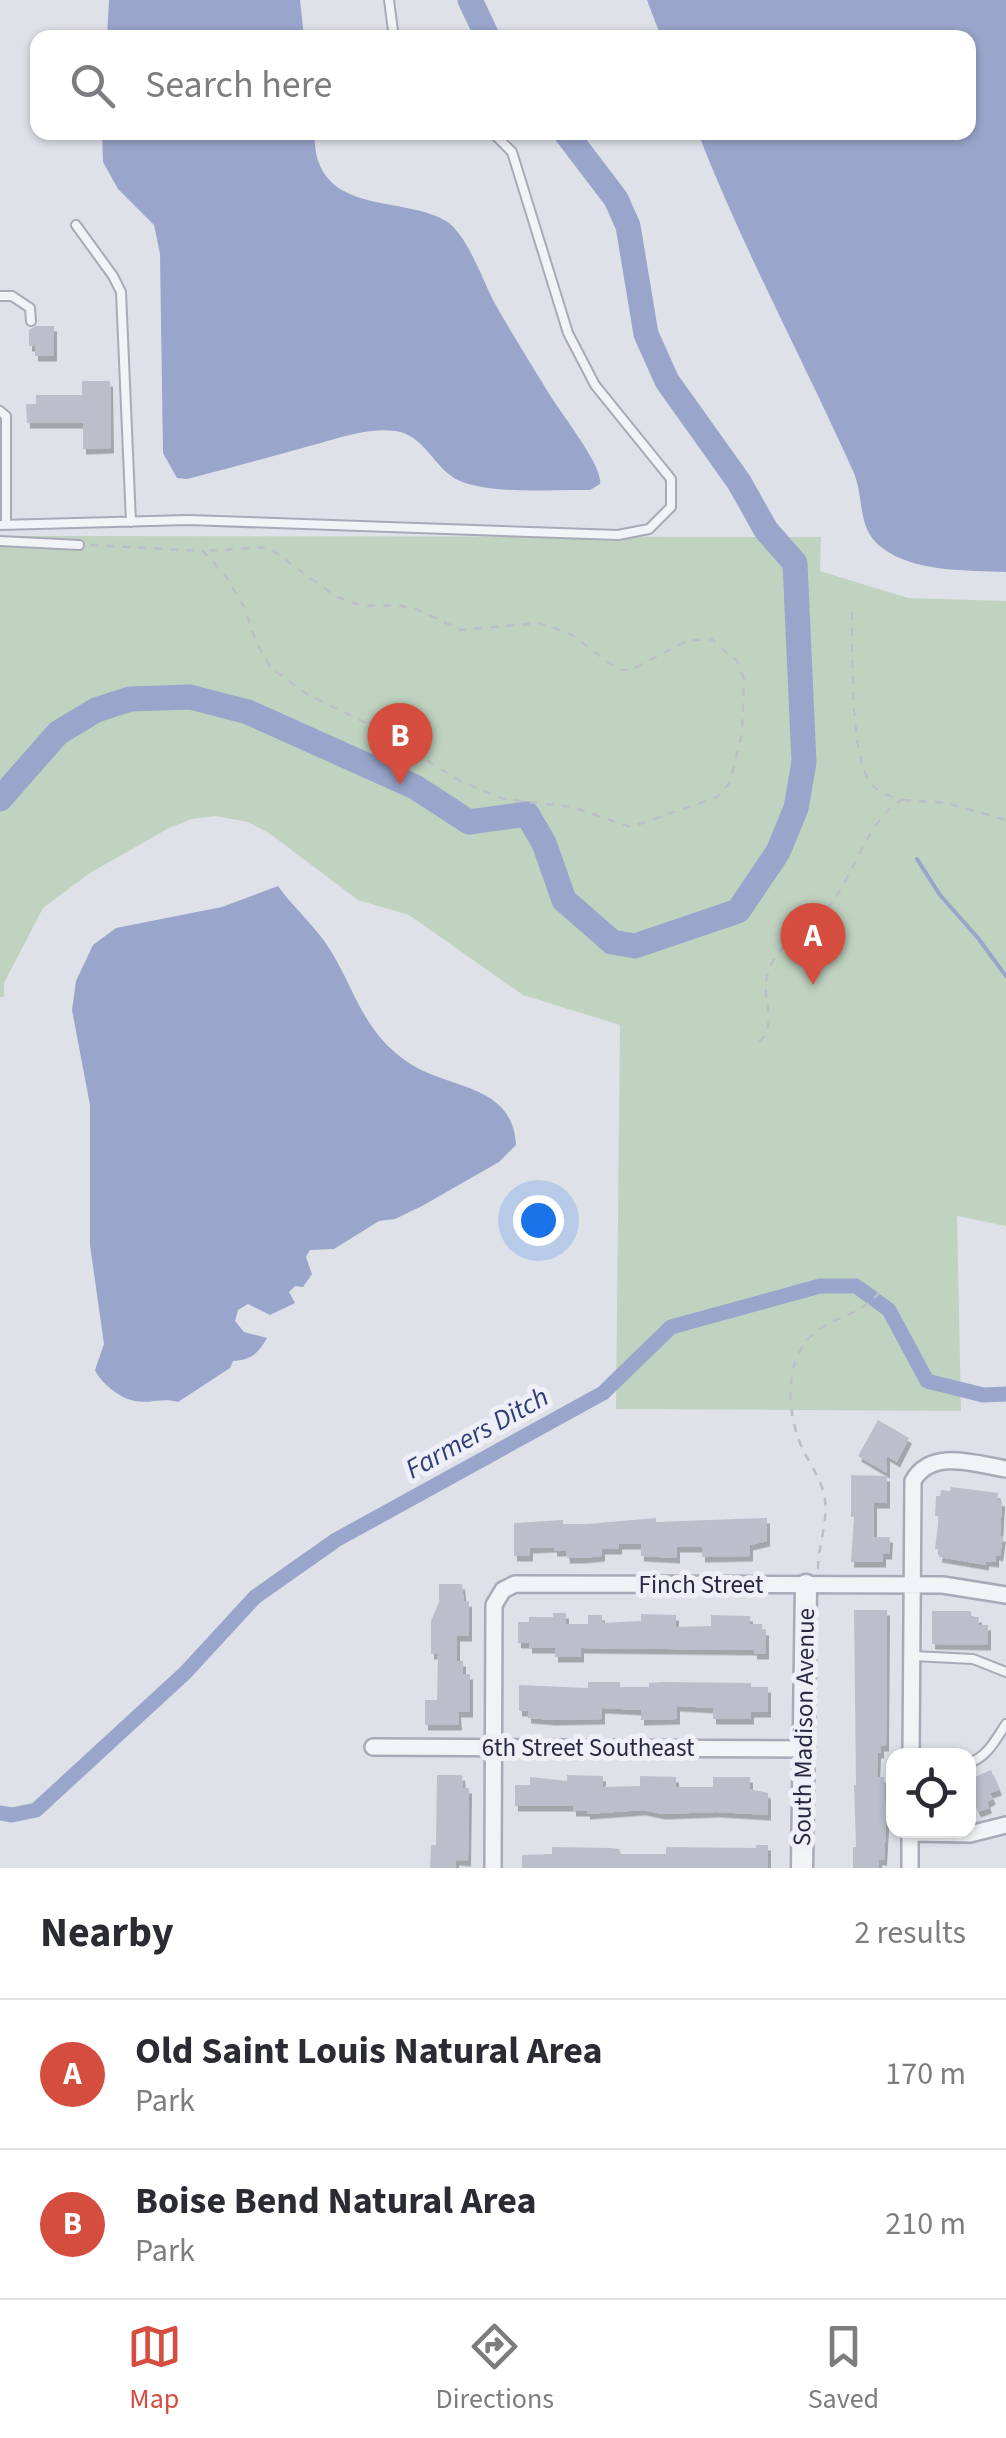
<!DOCTYPE html>
<html lang="en">
<head>
<meta charset="utf-8">
<style>
	:root { --surface:#fff; --page:#f7f7f7; --text:#2b2b33; --muted:#7c7c81; --line:#e1e1e2; --accent:#d44d3e }
	body { margin:0; font-family:"Source Sans 3",sans-serif; background:var(--page); color:var(--text) }
	.controls { position:absolute; right:30px; bottom:30px; display:grid; overflow:hidden; border-radius:20px; box-shadow:0 2px 8px #0004 }
	.controls button { width:90px; height:90px; display:grid; place-items:center; padding:0; border:0; border-bottom:2px solid var(--line); background:var(--surface); color:var(--text); font:50px sans-serif }
	.you { position:absolute; left:538px; top:1220px; width:35px; height:35px; margin:-25px; border:8px solid #fff; border-radius:50%; background:#1a73e8; box-shadow:0 0 0 15px #1a73e833 }
	.badge { display:grid; place-items:center; width:65px; height:65px; border-radius:50%; background:var(--accent); color:#fff; font-size:32px; font-weight:700 }
	.pin { position:absolute; translate:-50% -82px; filter:drop-shadow(0 2px 5px #0008) }
	.pin::after { content:''; position:absolute; top:52px; width:35px; height:30px; background:inherit; clip-path:polygon(0 0,100% 0,50% 100%) }
	.list { margin:0; padding:0; list-style:none }
	h2 { display:flex; justify-content:space-between; align-items:center; height:130px; margin:0; padding:0 40px; font-size:42px }
	h2 small { font-size:32px; font-weight:400; color:var(--muted) }
	.list li { display:grid; grid-template-columns:65px 1fr auto; gap:30px; align-items:center; box-sizing:border-box; height:150px; padding:0 40px; border-top:2px solid var(--line) }
	.list b { display:block; font-size:38px; white-space:nowrap }
	.list p { margin:0; font-size:32px; white-space:nowrap; color:var(--muted) }
	.list em { font-size:32px; font-style:normal; color:var(--muted) }
	.icon { flex:none; width:55px; height:55px; fill:none; stroke:currentColor; stroke-width:2; stroke-linecap:round; stroke-linejoin:round }
	.map { position:relative; flex:none; width:1006px; height:1868px; overflow:hidden }
	.search { position:absolute; background:var(--surface); box-shadow:0 2px 8px #0004; left:30px; right:30px; top:30px; height:110px; display:flex; align-items:center; gap:25px; box-sizing:border-box; padding:0 35px; border-radius:20px; color:var(--muted); font-size:38px }
	.sheet { height:430px; background:var(--surface) }
	nav { display:flex; justify-content:space-around; align-items:center; box-sizing:border-box; height:140px; border-top:2px solid var(--line); background:var(--surface); font-size:28px; color:var(--muted) }
	nav a { display:grid; justify-items:center; gap:5px }
	nav .on { color:var(--accent) }
	.map>svg:first-child { display:block }
	.green { fill:#c0d3c0 }
	.water { fill:#99a5cb }
	.lines { fill:none; stroke-linecap:round; stroke-linejoin:round }
	.stream { stroke:#99a5cb; stroke-width:4 }
	.canal { stroke:#99a5cb; stroke-width:15 }
	.river { stroke:#99a5cb; stroke-width:25 }
	.building { fill:#bcbecc; filter:url(#shadow) }
	.service-casing { stroke:#a8aab7; stroke-width:12 }
	.minor-casing { stroke:#a8aab7; stroke-width:20 }
	.tertiary-casing { stroke:#a8aab7; stroke-width:25 }
	.path { stroke:#bdbfc8; stroke-width:2.5; stroke-dasharray:8 8; stroke-linecap:butt }
	.service { stroke:#f2f3f7; stroke-width:8 }
	.minor { stroke:#f2f3f7; stroke-width:15 }
	.tertiary { stroke:#f2f3f7; stroke-width:20 }
	.labels { text-anchor:middle; dominant-baseline:central; stroke-width:10; stroke-linejoin:round; paint-order:stroke }
	.street-label { font-size:25px; fill:#272a41; stroke:#eff0f7 }
	.water-label { font-size:28px; font-style:italic; fill:#303e77; stroke:#eff0f7 }
</style>
</head>
<body>
<div class="map">
<svg width="1006" height="1868" viewBox="0 0 1006 1868">
	<defs>
		<filter id="shadow"><feDropShadow dx="3" dy="5.5" stdDeviation="0" flood-color="#0004"/></filter>
	</defs>
	<rect width="100%" height="100%" fill="#dfe1e9"/>
	<!-- green -->
	<path class="green" d="M0,536l821,1 -1,34 88,27 98,3v625l-49,-10 4,195 -345,-2 4,-384 -97,-30 -114,-80 -51,-15 -89,-67 -21,-11 -32,-6 -24,3 -23,9 -79,45 -47,35 -39,75v14h-4z"/>
	<!-- water -->
	<path class="water" d="M109,0h191l4,37h-197z
		M647,0h359v572c-39,-2 -92,1 -125,-25 -25,-19 -16,-50 -28,-76 -51,-114 -110,-222 -155,-338l270,-1v-94l-307,-1z
		M102,133h212c1,9 1,21 5,30 18,49 89,35 127,58 20,12 36,57 47,79 17,31 37,62 55,92 11,19 56,75 52,92l-10,6c-38,-1 -95,5 -130,-9 -26,-11 -34,-46 -65,-50 -29,-4 -61,9 -89,16 -40,11 -79,22 -119,32l-10,-1 -14,-25 -3,-199 -6,-29 -36,-36 -15,-27z
		M278,886c15,21 35,38 49,59 29,44 34,86 82,118 38,26 104,20 107,82l-17,17 -77,44 -27,13 -16,2 -45,28 -24,1 -4,7 6,17 -9,13 -8,-1 -6,6 6,11 -25,12 -22,-11 -10,6 -3,11 9,11 23,6c-9,16 -16,22 -34,23l-3,7 -52,34c-15,-5 -28,2 -43,-1 -16,-3 -34,-18 -40,-31l9,-26 -14,-99v-140l-18,-95 4,-29 17,-36 23,-17 106,-21z"/>
	<g class="lines">
		<!-- stream -->
		<path class="stream" d="M917,859l23,36 38,43 28,38"/>
		<!-- canal -->
		<path class="canal" d="M0,1813l12,2 24,-5 149,-137 70,-76 81,-57 267,-147 68,-66 149,-41h36l33,24 38,71 56,14 23,-1"/>
		<!-- river -->
		<path class="river" d="M470,0l18,38
			M0,799l58,-66 38,-23 34,-11 60,-2 58,15 167,75 54,35 58,-8 17,29 20,57 48,42 23,4 103,-35 40,-59 18,-44 8,-46 -9,-199 -29,-33 -27,-48 -72,-101 -21,-47 -18,-108 -12,-27 -51,-67"/>
	</g>
	<!-- building -->
	<path class="building" d="M36,326h18v30h-19v-10h-6v-16z
		M82,381h28l1,67 -28,1v-26h-56l-1,-19h10v-9h46z
		M878,1420l31,18 -12,24 -10,-6v17l-29,-17z
		M851,1475l36,1v27h-13v34h16l-1,17h-6v8h-32l3,-45h-3z
		M951,1487l47,6 -1,7 5,1 -2,35h3l-3,20 -4,-1v7l-10,-1v4l-47,-8 1,-7 -5,-1 4,-33h-4l1,-20h4l1,-6 9,1z
		M656,1518v4l111,-4v23l-17,4v11l-48,1v-10h-25v11l-36,-2v-12h-22v5h-17v7l-20,2h-15l-1,-7h-12v-4l-24,1v8h-16v-33l49,-3v4h24z
		M439,1584h23l2,18 5,-1v35h-12v25h6v13h7v38h-12l1,13h-34v-25h12l1,-46h-7v-33l8,-19z
		M854,1610h33l-1,136h-5v7h-3l-1,24h7l2,48 -2,35h-5v8h-26v-21h3l-2,-62h2z
		M932,1611h39v6h8l-1,8h10v20l-56,-1z
		M553,1613h13v11h22v-9h14v8l39,-2v-7l35,1v12l35,-1v-11l39,1v8h12v6h4v24h-12v-4l-173,-2v9h-26v-9h-26v-5h-11v-21h11v-5h24z
		M588,1682h32v5h29v-4l14,-1 88,1v4h17v25h-17v7h-38v-11l-36,-2v13l-36,1v-10l-39,-2v11l-49,1 -25,-2v-7h-9v-26l69,3z
		M991,1770l8,20 -9,3 3,6 -6,3 2,6 -11,4 -10,-22v-10z
		M437,1775h25l1,13h6l-1,73 -12,-1v8h-26l1,-23h5z
		M567,1775l36,1v11l37,-1v-10l36,1v10h37v-10h37v12l18,4v22l-51,-3 -55,2 -19,-4 -56,4v-3h-14v-5h-58v-21h15v-8l37,4z
		M756,1845h12v23h-246v-13l30,-1v-7l58,1 9,1 2,5h45v-7l90,1z"/>
	<g class="lines">
		<!-- service casing -->
		<g class="service-casing">
			<path id="service" d="M389,0l5,38
				M76,225l37,51 8,16 10,230
				M0,296h12l18,12 1,13
				M0,411l6,5v109
				M0,525l188,-5 430,15 31,-6 22,-22v-28l-76,-94 -27,-52 -56,-181 -20,-20
				M0,541l79,4
				M913,1656l60,3 33,13
				M968,1763c19,-5 28,-24 38,-39"/>
		</g>
		<!-- minor casing -->
		<g class="minor-casing">
			<path id="minor" d="M373,1747l431,2
				M911,1756l2,-275c18,-33 63,-17 93,-12
				M910,1833l60,1 36,-9
				M493,1868l1,-263 9,-15 12,-6 428,1 63,10
				M910,1868v-38"/>
		</g>
		<!-- tertiary casing -->
		<g class="tertiary-casing">
			<path id="tertiary" d="M802,1868l4,-283"/>
		</g>
		<!-- path -->
		<path class="path" d="M90,545l113,6 22,24 19,32 12,35 15,26 34,25 65,32 90,56 44,18 68,8 59,20 86,-30 13,-15 12,-48 2,-55 -7,-18 -26,-22 -25,2 -55,29h-12l-50,-37 -31,-10 -77,7 -45,-21 -19,-4 -35,1 -27,-10 -67,-49 -65,4
			M903,800l44,3 59,17
			M759,1042c20,-19 2,-43 8,-66 7,-33 47,-50 66,-75 21,-29 38,-85 69,-101 -10,-3 -21,-7 -29,-14 -25,-24 -20,-145 -21,-181
			M818,1569c0,-23 10,-47 7,-69 -2,-18 -14,-34 -22,-50 -15,-32 -20,-83 5,-111 21,-23 48,-20 71,-46"/>
		<!-- service -->
		<use href="#service" class="service"/>
		<!-- minor -->
		<use href="#minor" class="minor"/>
		<!-- tertiary -->
		<use href="#tertiary" class="tertiary"/>
	</g>
	<g class="labels">
		<!-- street labels -->
		<g class="street-label">
			<text x="701" y="1585">Finch Street</text>
			<text transform="translate(804 1727) rotate(-89)">South Madison Avenue</text>
			<text x="588" y="1748">6th Street Southeast</text>
		</g>
		<!-- water labels -->
		<g class="water-label">
			<text transform="translate(477 1433) rotate(-29)">Farmers Ditch</text>
		</g>
	</g>
</svg>
<div class="controls">
<button><svg class="icon" aria-label="locate" viewBox="0 0 24 24"><circle cx="12" cy="12" r="6"/><path d="M12 2v4M12 18v4M2 12h4M18 12h4"/></svg></button>
</div>
<div class="you"></div>
<div class="pin badge" style="left:813px;top:985px">A</div>
<div class="pin badge" style="left:400px;top:785px">B</div>
<div class="search"><svg class="icon" aria-label="search" viewBox="0 0 24 24"><circle cx="10" cy="10" r="6"/><path d="M15 15l6 6"/></svg>Search here</div>
</div>
<section class="sheet">
<h2>Nearby<small>2 results</small></h2>
<ul class="list">
<li><span class="badge">A</span><div><b>Old Saint Louis Natural Area</b><p>Park</p></div><em>170 m</em></li>
<li><span class="badge">B</span><div><b>Boise Bend Natural Area</b><p>Park</p></div><em>210 m</em></li>
</ul>
</section>
<nav>
<a class="on"><svg class="icon" aria-label="map" viewBox="0 0 24 24"><path d="M3 6l6-2 6 2 6-2v14l-6 2-6-2-6 2zM9 4v14M15 6v14"/></svg>Map</a>
<a><svg class="icon" aria-label="directions" viewBox="0 0 24 24"><path d="M12 3l9 9-9 9-9-9zM9 14v-3h6M13 9l2 2-2 2"/></svg>Directions</a>
<a><svg class="icon" aria-label="saved" viewBox="0 0 24 24"><path d="M7 4h10v16l-5-4-5 4z"/></svg>Saved</a>
</nav>
</body>
</html>
